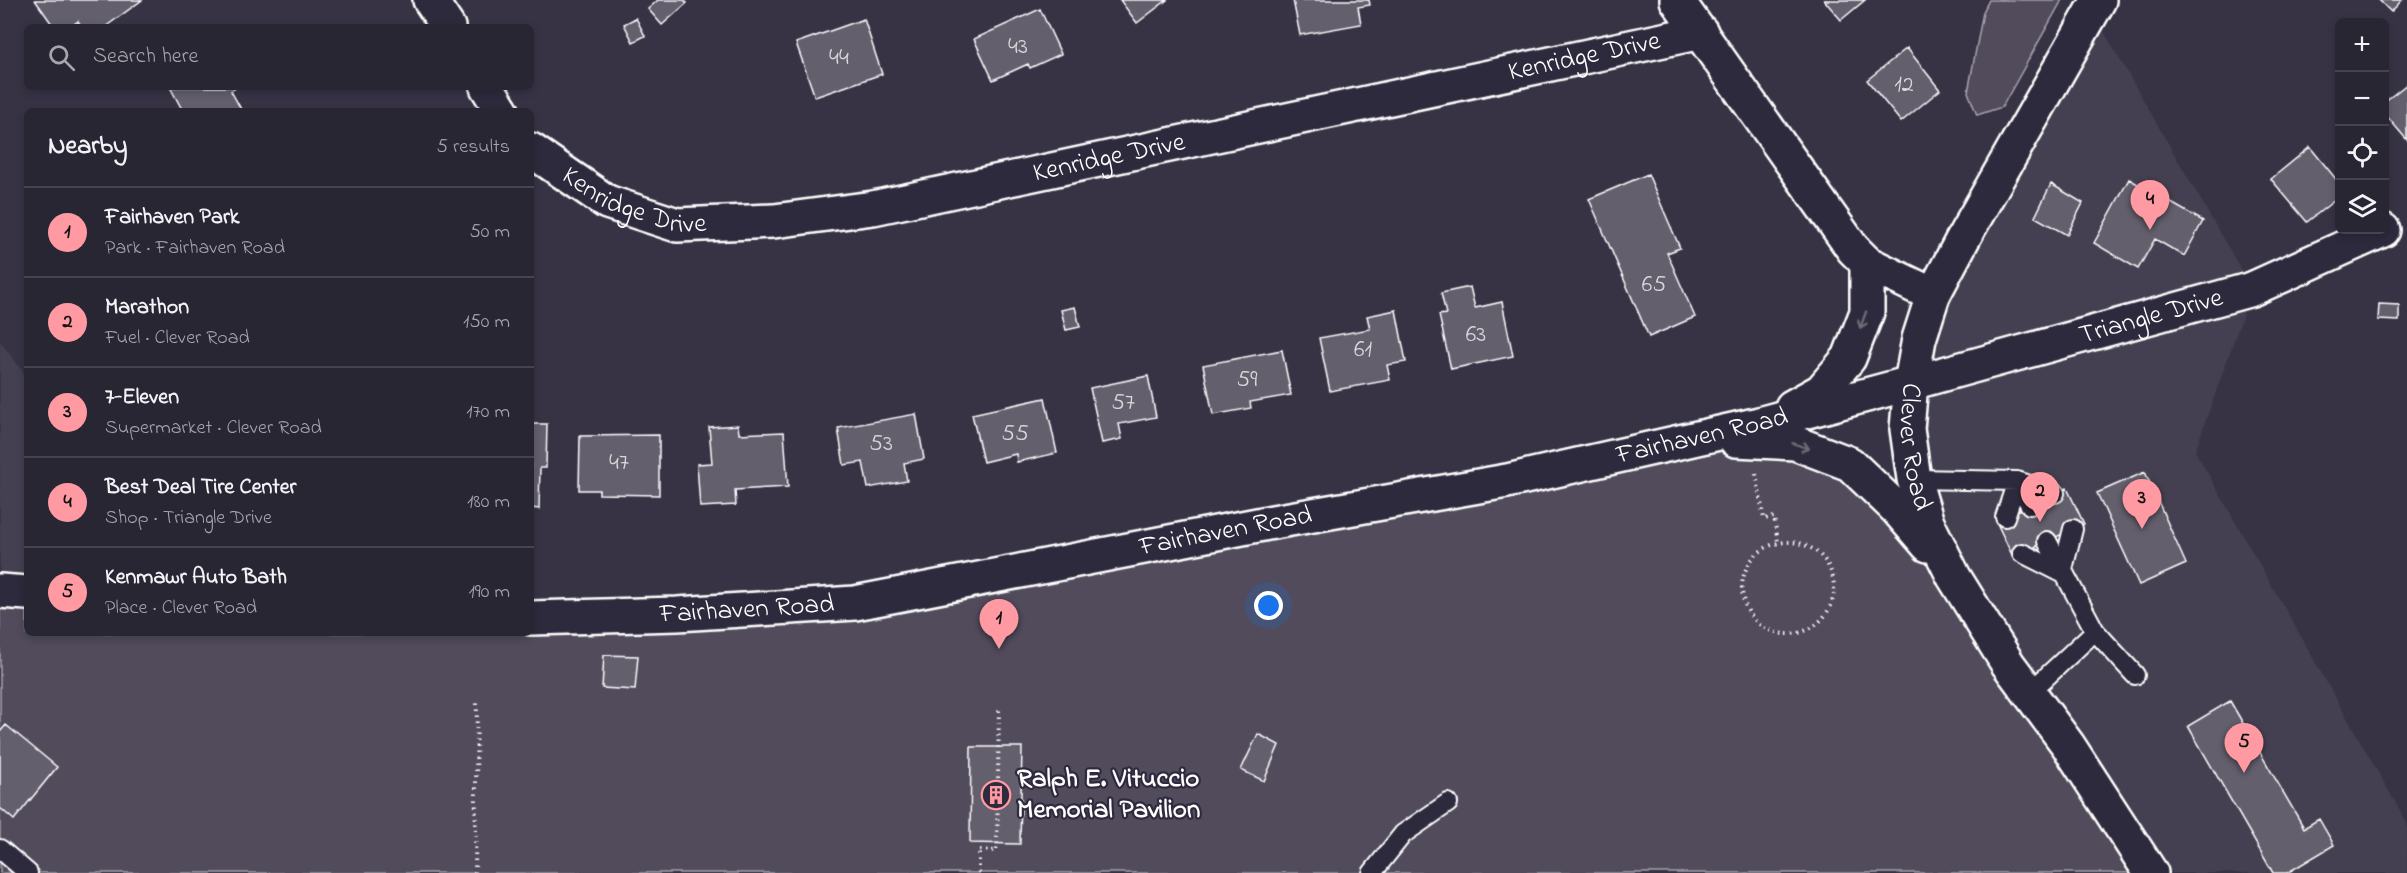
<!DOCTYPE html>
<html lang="en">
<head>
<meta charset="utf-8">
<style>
	:root { --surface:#292634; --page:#312e3c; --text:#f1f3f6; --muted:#a5a5ac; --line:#45434f; --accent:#ff9aa2 }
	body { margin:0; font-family:"Indie Flower",sans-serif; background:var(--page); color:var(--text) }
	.controls { position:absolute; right:18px; top:18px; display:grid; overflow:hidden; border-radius:9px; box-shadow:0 3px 9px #0003 }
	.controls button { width:54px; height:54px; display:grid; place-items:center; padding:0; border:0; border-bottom:2px solid var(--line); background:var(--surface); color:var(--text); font:30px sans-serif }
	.you { position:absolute; left:1269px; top:606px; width:21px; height:21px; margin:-15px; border:4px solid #fff; border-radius:50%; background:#1a73e8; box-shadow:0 0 0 9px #1a73e833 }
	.badge { display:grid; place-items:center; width:39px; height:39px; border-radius:50%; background:var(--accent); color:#111; font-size:20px; font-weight:700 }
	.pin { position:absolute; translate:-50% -50px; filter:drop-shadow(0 2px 3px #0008) }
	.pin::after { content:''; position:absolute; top:32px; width:21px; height:18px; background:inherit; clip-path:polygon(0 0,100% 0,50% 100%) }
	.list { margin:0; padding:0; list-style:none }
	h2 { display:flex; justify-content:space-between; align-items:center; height:78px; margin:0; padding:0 24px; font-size:26px }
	h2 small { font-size:20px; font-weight:400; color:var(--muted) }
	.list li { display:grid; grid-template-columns:39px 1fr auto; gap:18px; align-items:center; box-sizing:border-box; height:90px; padding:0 24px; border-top:2px solid var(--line) }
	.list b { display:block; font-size:22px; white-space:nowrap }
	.list p { margin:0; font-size:20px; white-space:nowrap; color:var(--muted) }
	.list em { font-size:20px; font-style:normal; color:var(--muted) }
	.icon { flex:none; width:33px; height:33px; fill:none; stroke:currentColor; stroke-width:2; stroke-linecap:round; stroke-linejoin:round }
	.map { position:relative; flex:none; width:2407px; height:873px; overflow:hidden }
	.search { position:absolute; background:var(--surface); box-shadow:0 3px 9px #0003; left:24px; top:24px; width:510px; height:66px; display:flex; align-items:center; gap:15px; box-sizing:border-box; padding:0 21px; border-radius:9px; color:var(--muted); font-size:22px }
	.panel { position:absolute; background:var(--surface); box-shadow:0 3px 9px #0003; left:24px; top:108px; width:510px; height:528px; border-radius:9px }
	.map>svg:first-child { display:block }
	.built { fill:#444051 }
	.green { fill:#514c5c; stroke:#a8a6ae; stroke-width:1.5 }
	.building { fill:#635f6d; stroke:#fff; stroke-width:1.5 }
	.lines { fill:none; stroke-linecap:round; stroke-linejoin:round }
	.service-casing { stroke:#fff; stroke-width:22 }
	.minor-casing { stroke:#fff; stroke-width:38 }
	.tertiary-casing { stroke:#fff; stroke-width:38 }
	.path { stroke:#fff; stroke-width:4; stroke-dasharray:1.5 4.5; stroke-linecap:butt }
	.service { stroke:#2f2a3d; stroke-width:18 }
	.minor { stroke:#2f2a3d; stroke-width:33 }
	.tertiary { stroke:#2f2a3d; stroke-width:33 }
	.oneway { stroke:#6d6a77 }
	.labels { text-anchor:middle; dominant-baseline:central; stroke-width:4.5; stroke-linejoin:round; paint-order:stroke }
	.number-label { font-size:24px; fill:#d8d7da }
	.street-label { font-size:27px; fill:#fff; stroke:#2f2a3d }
	.poi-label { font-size:27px; font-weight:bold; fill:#fff; stroke:#2f2a3d; text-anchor:start }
</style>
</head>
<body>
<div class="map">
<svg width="2407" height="873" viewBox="0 0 2407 873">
	<rect width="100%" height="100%" fill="#373345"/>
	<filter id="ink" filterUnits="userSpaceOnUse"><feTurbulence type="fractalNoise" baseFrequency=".0167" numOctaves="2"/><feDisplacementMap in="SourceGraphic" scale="12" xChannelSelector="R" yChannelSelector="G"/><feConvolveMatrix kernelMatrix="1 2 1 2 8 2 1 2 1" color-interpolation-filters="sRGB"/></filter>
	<g filter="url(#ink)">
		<!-- built -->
		<path class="built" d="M2092,11l160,278 -57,162 212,372v50h-256l-224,-350 -8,-184z
			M0,341l27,36v216l-27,-2z"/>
		<!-- green -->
		<path class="green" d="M1989,0h73l-60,107 -25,8 -9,-23 15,-80z
			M1795,443l102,66 254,364h-2151v-282l27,2v40h504l199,-22 873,-153z"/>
		<!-- building -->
		<path class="building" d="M35,0h107l-37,27h-23l-4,-6 -8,6h-16z
			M658,0h26l3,3 -25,22 -14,-16z
			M1120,0h47l-30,23z
			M1293,0h76l1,5 -12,2 3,17 -61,11z
			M1824,0h41l-24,20z
			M2379,0h23l-11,12z
			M1040,9l21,45 -31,14 -2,-4 -35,16 -19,-41z
			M636,18l9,18 -12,6 -9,-18z
			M864,19l18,55 -67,23 -19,-54z
			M1907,48l33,42 -39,32 -34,-42z
			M2407,84v56l-23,-27v-11z
			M170,87h67l-6,4 11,20h-59z
			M2310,147l30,37v12l-33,26 -36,-43z
			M1648,174l32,74 -13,5 28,64 -46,20 -60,-138z
			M2129,179l74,42 -19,35 -29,-17 -17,30 -44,-26z
			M2051,184l32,19 -16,32 -32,-18z
			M1470,287l5,21 27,-6 11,54 -62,13 -12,-54 7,-1 -5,-21z
			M2379,304l20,1v16l-21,-1z
			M1075,307l5,20 -14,3 -5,-20z
			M1396,310l10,52 -19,3 3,15 -60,11 -11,-53 51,-9 -3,-13z
			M1282,350l9,45 -41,7 1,6 -38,7 -10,-50z
			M1148,376l8,41 -37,7 3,15 -20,4 -12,-55z
			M1045,398l12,55 -40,9 -1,-8 -33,8 -11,-48z
			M916,414l8,45 -20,4 3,18 -39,7 -5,-26 -19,3 -6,-37z
			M531,424h16l-1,44h-6l-1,41 -8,-1z
			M738,425l1,9 45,-2 4,55 -53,3 1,15 -36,2 -3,-43 15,-1 -3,-36z
			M659,435v60l-60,-1v-4h-20l1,-54z
			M2145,472l41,92 -47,21 -42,-92z
			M2067,488l17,36 -71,33 -17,-36z
			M604,655l34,1 -3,34 -33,-2z
			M2230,701l74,127 15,-9 15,26 -47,28h-14l-85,-147z
			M6,725l51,42 -43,53 -14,-12v-76z
			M1258,734l21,11 -15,36 -23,-11z
			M971,747h51l-2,97 -50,-1z"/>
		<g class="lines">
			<!-- service casing -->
			<g class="service-casing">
				<path id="service" d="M1914,479l103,2 13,24
					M2005,517l12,-36 38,12
					M2047,541l48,90
					M2022,553l40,20 11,-44
					M2029,693l66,-62 40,44
					M0,849l28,24
					M1372,873l31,-39 45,-31"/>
			</g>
			<!-- minor casing -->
			<g class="minor-casing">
				<g id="minor">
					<path d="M430,0l18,27"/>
					<path d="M1677,0l176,249 14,14 66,32"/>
					<path d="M487,87l15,24"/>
					<path id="s1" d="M531,150l76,52 70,23 97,-4 99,-13 828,-176"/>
					<path id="s2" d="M1911,383l341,-94 131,-59"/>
				</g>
			</g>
			<!-- tertiary casing -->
			<g class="tertiary-casing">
				<g id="tertiary">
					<path id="s3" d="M2099,0l-133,233 -33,62 -14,44 -8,44 -4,46 7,50 13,44 27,54 54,87 60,81 83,128"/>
					<path d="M1792,407l29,-16 28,-33 18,-46v-49"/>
					<path d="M1736,440l59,3 55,21 47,45 31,36"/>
					<path d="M0,591l27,2"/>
					<path id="s4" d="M531,618l146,-4 178,-11 418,-81 234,-41 252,-57 152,-41"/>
				</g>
			</g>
			<!-- path -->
			<path class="path" d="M1756,474l8,45 10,-2 4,25
				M1742 588a46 46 0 1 1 92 0a46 46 0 1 1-92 0Z
				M475,873l2,-173
				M979,873v-23l18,1 2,-145"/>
			<!-- service -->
			<use href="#service" class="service"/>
			<!-- minor -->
			<use href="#minor" class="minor"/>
			<!-- tertiary -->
			<use href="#tertiary" class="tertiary"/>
		</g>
		<!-- one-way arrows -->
		<defs><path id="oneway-shaft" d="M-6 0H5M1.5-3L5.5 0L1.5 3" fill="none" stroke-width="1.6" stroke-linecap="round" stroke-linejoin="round" transform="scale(1.5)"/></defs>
		<g class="oneway">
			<use href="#oneway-shaft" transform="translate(1863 320) rotate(110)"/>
			<use href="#oneway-shaft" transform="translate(1801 446) rotate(18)"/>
		</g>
	</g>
	<!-- icons -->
	<defs>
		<g id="building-ring" transform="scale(1.5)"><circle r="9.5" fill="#2f2a3d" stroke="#ff9aa2" stroke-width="1.5"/><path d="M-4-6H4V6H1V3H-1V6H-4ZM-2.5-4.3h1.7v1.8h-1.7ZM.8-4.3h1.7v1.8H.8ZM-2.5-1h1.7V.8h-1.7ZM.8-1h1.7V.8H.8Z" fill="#ff9aa2"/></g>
	</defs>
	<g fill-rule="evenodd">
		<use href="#building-ring" x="996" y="795"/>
	</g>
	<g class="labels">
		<!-- number labels -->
		<g class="number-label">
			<text x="1018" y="47">43</text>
			<text x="839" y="58">44</text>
			<text x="1904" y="85">12</text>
			<text x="1654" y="285">65</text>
			<text x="1476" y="335">63</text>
			<text x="1363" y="350">61</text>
			<text x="1247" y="380">59</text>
			<text x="1123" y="403">57</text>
			<text x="1015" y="434">55</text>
			<text x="881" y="444">53</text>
			<text x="619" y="463">47</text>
		</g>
		<!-- street labels -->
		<g class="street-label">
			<text stroke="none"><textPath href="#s1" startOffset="1090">Kenridge Drive</textPath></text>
			<text stroke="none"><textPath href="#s1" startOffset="604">Kenridge Drive</textPath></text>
			<text stroke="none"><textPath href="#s1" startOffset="118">Kenridge Drive</textPath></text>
			<text stroke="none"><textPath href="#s2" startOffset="249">Triangle Drive</textPath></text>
			<text stroke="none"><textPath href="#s4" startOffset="1188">Fairhaven Road</textPath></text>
			<text stroke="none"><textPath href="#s3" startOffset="494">Clever Road</textPath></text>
			<text stroke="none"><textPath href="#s4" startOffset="702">Fairhaven Road</textPath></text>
			<text stroke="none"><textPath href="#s4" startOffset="216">Fairhaven Road</textPath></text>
		</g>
		<!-- poi labels -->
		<g class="poi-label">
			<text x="1017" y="779">Ralph E. Vituccio<tspan x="1017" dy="31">Memorial Pavilion</tspan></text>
		</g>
	</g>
</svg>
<div class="controls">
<button>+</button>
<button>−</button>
<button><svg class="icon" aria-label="locate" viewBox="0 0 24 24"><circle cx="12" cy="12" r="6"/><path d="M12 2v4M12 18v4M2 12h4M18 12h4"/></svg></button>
<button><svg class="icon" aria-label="layers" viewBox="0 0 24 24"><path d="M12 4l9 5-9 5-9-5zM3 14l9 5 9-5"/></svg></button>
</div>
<div class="you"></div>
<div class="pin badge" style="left:999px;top:649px">1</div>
<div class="pin badge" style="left:2040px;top:522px">2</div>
<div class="pin badge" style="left:2142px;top:529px">3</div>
<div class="pin badge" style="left:2150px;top:230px">4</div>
<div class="pin badge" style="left:2244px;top:773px">5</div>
<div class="search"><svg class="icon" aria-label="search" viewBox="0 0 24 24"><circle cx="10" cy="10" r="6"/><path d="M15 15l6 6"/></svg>Search here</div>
<section class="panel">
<h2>Nearby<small>5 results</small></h2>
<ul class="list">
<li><span class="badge">1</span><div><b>Fairhaven Park</b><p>Park · Fairhaven Road</p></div><em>50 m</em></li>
<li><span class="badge">2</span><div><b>Marathon</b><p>Fuel · Clever Road</p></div><em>150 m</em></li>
<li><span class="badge">3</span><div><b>7-Eleven</b><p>Supermarket · Clever Road</p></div><em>170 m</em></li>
<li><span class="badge">4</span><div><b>Best Deal Tire Center</b><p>Shop · Triangle Drive</p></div><em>180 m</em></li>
<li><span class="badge">5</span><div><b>Kenmawr Auto Bath</b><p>Place · Clever Road</p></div><em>190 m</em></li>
</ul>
</section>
</div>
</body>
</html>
